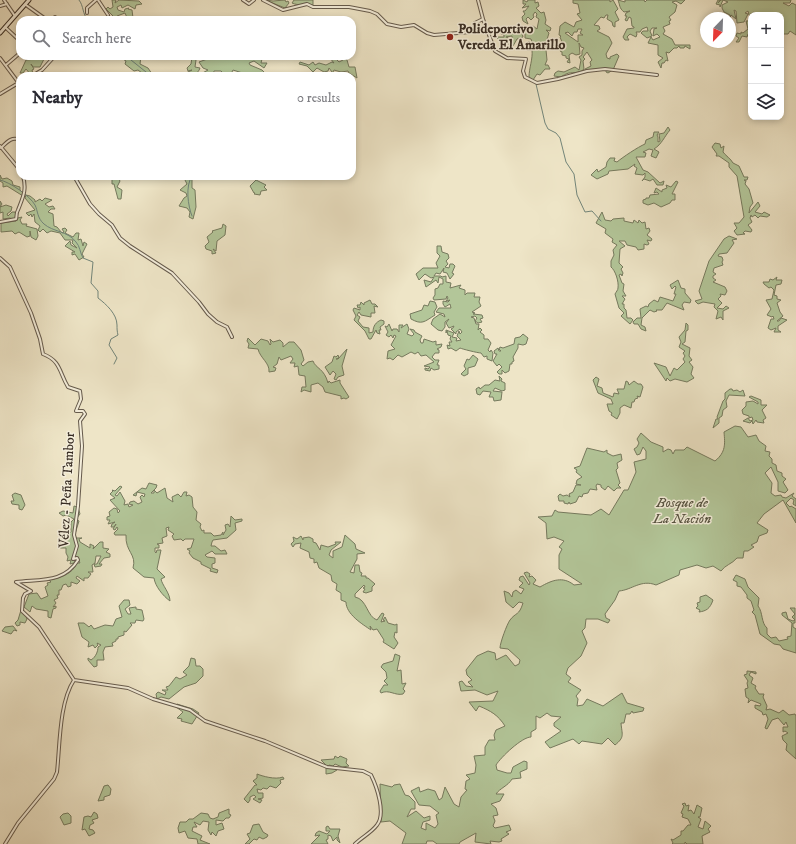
<!DOCTYPE html>
<html lang="en">
<head>
<meta charset="utf-8">
<style>
	:root { --surface:#fff; --page:#f2f2f3; --text:#2b2b33; --muted:#7c7c81; --line:#e1e1e2 }
	body { margin:0; font-family:"IM FELL DW Pica",serif; background:var(--page); color:var(--text) }
	.controls { position:absolute; right:12px; top:12px; display:grid; overflow:hidden; border-radius:8px; box-shadow:0 2px 6px #0003 }
	.controls button { width:36px; height:36px; display:grid; place-items:center; padding:0; border:0; border-bottom:1px solid var(--line); background:var(--surface); color:var(--text); font:20px sans-serif }
	.compass { position:absolute; left:700px; top:12px; width:36px; height:36px; border-radius:50%; background:var(--surface); box-shadow:0 2px 6px #0003; rotate:203deg }
	.list { margin:0; padding:0; list-style:none }
	h2 { display:flex; justify-content:space-between; align-items:center; height:52px; margin:0; padding:0 16px; font-size:17px }
	h2 small { font-size:13px; font-weight:400; color:var(--muted) }
	.icon { flex:none; width:22px; height:22px; fill:none; stroke:currentColor; stroke-width:2; stroke-linecap:round; stroke-linejoin:round }
	.map { position:relative; flex:none; width:796px; height:844px; overflow:hidden }
	.search { position:absolute; background:var(--surface); box-shadow:0 2px 6px #0003; left:16px; top:16px; width:340px; height:44px; display:flex; align-items:center; gap:10px; box-sizing:border-box; padding:0 14px; border-radius:12px; color:var(--muted); font-size:15px }
	.panel { position:absolute; background:var(--surface); box-shadow:0 2px 6px #0003; left:16px; top:72px; width:340px; height:108px; border-radius:12px }
	.map>svg:first-child { display:block }
	.green { fill:#b3c699; stroke:#767a5e; fill-rule:evenodd }
	.lines { fill:none; stroke-linecap:round; stroke-linejoin:round }
	.stream { stroke:#72857a; stroke-width:1 }
	.minor-casing { stroke:#665b4d; stroke-width:4 }
	.secondary-casing { stroke:#382d24; stroke-width:5 }
	.minor { stroke:#f4eedb; stroke-width:2 }
	.secondary { stroke:#f4eedb; stroke-width:3 }
	.poi-dot { fill:#8f2418; stroke:#f4eedb; stroke-width:1.5 }
	.labels { text-anchor:middle; dominant-baseline:central; stroke-width:3; stroke-linejoin:round; paint-order:stroke }
	.poi-label { font-size:14px; font-weight:bold; fill:#382d24; stroke:#f4eedb; text-anchor:start }
	.street-label { font-size:14px; fill:#382d24; stroke:#f4eedb }
	.park-label { font-size:14px; font-style:italic; fill:#575341; stroke:#f4eedb }
</style>
</head>
<body>
<div class="map">
<svg width="796" height="844" viewBox="0 0 796 844">
	<rect width="100%" height="100%" fill="#eee5c7"/>
	<filter id="stains"><feTurbulence type="fractalNoise" baseFrequency=".005" numOctaves="4"/><feColorMatrix values="0 0 0 0 .2 0 0 0 0 .09 0 0 0 0 .02 0 0 0 .5 -.17"/></filter>
	<radialGradient id="worn" r=".72"><stop offset=".6" stop-color="#630" stop-opacity="0"/><stop offset="1" stop-color="#630" stop-opacity=".3"/></radialGradient>
	<!-- green -->
	<path class="green" d="M112,0h4l-1,3 4,-3 20,1 3,3 -6,1 -1,4 -7,-4 -6,3 -1,-3 -4,2 1,3 6,2 1,-3 4,-1 -1,1 4,1 1,8 7,1 2,-2 1,3h-15l-3,-7 -8,3 5,4h-5l-11,-11 2,-2 2,2 3,-2z
		M265,0l8,1 12,-1 1,2 2,-1 1,2 -4,5z
		M294,0h19v5c-7,-1 -15,1 -21,-2z
		M523,0l4,2 1,-2h7v3l3,-1 1,4 -3,2 5,5 3,-1 2,8 -1,4 6,4 -1,3 -4,-1 3,3 -4,13 2,2 -1,2 1,10 -2,5h3l2,4h-5l-5,6 -3,-1 -4,6 -4,-3c0,-9 4,-18 3,-27h-5l-1,-2h4l-3,-4 2,-3 4,4 -2,-6 -6,-1v-4l-3,-1 1,4 -6,2 -4,7 -5,-2v-3h4v-5l-6,1h2l-3,6 -1,-4 -3,3 -5,-5h8v-2l-3,-1 1,-4 5,1 2,-3 9,2 6,-3 2,2 7,-3 4,3 2,-10 -3,-2 1,-3 -2,-2 -2,3 1,2 -3,3 -3,-3 -2,2 2,5 -5,-3 -1,-4 3,-3 -2,-3h2l4,-5 -7,2 4,-4h-3z
		M573,0h37v2l3,-2 5,9 -3,3 4,8 -4,2v5l-2,-1 -1,-4 -5,-3 1,-4h-2l-2,3 -3,-1 -7,8 5,1 1,3 -3,2 12,6 3,6 -6,11 1,4 3,1v-2l7,-3 2,2 -6,14 -5,3 -2,-1v-2l-21,1v-2l6,-3 -1,-4 2,-2 -5,-8 -4,5 2,2 -2,2 1,8c-6,6 -12,2 -18,5 -2,1 -4,2 -5,3l-7,-1 1,-3 3,-2 6,1 11,-5 4,3 2,-10 -2,-3 3,-2v-4l2,-3 -3,-1 -2,-4 1,11 -4,1 -4,-2 -3,2 1,8 -3,-1 2,-3 -3,-1v-2l-4,-1v-3l-2,-1 4,-6h-4l2,-3 -2,-5 1,-1 -2,-1 1,-9 5,-4 9,5 2,-5 6,-2 -5,-6 3,-1 -2,-9 -5,-1zM578,29h4l-2,4 3,2h-5v7l-13,-9 3,-1 4,4 2,-4h3z
		M618,0l7,2v-2h19l1,2 2,-2h38l-4,4 -5,-3 -4,1 5,3 -2,7 -6,5 2,3 -2,1 1,3 -7,3 2,4 -2,3 9,5 3,6h15v4l-5,-3 -1,2h-4l-1,-2 -2,2h-3l-5,5 -3,-1 2,9 -2,-1 -2,3h-2l-1,5 -3,-6 5,-4 -5,-3v-10l-10,-2 3,-6 2,3 7,-3 -3,-3 -4,2 1,-7 3,-1h-5l-2,3 2,5 -5,2 -6,-5 2,-2h5l-1,-4 -5,2 -2,3h-4l1,2 -1,3 -6,-3 -3,3 2,3h-4l-2,-3 4,-8 7,-1v-1l-2,-1 -1,-8 -2,-1 -2,4 -2,-1 2,-4h-2l1,-3 4,-2 -6,1c-5,-4 -4,-7 -6,-12z
		M718,0h2l-2,3 3,-3h70l-1,3h-7l6,3 3,-3 4,2v30l-6,-4 -2,3h-7v-19h-27v-3l-5,3 -1,-4 -3,2 3,1 -4,8 -7,1 -1,-12 -2,-1 2,9 -5,-4 -1,3v-3l-6,-3 -2,-4v-3l6,-3 -5,-2 -3,7v-2l-4,-1z
		M750,15l1,18 -3,1 -1,3 -5,-1 -3,6h-3l3,-4 -3,-2 1,-3 4,1v-2l2,1 5,-4 -2,-8h2z
		M39,56l6,1 -5,10h-7l-2,-3 3,5 -2,1 1,4 -2,1 -5,-6 -3,4h-3l6,-13 11,-1z
		M118,56h23l-1,8 8,4 4,6 -6,2 -8,-6 -4,1 -9,-7 1,-3z
		M211,56h46v2l5,1 -1,4h6l-3,5 -10,-7 -5,2 1,2 12,5 6,6h-16l-19,-6 -3,6h-14l7,-3 -2,-2h-7l-1,5h-16l11,-6 -5,-2 -4,-6 11,-4z
		M192,57l4,3 -1,7 5,1c-2,6 -7,8 -13,8l-1,-3 6,-3 -4,1 -1,-3 4,-4z
		M330,58h5l4,4 4,-2 1,-2 3,2 2,7h6l2,11 -8,-5 -1,-2 -7,1 -7,-2 -1,2 4,4h-10l-1,-3 3,2 3,-3 -3,-4 -1,3 -4,1 -7,-4 -4,4 -6,-6 -8,-2 1,-2 9,3 4,-3 2,3 4,-2 7,2 6,-3 2,1z
		M668,127l2,3c-6,7 -8,14 -16,19l5,3 -3,6 -5,-2 2,-6 -4,-1 -6,3 3,1 -1,4h-9l7,13 5,2 12,11 4,-2 -1,4h-6l-4,-6 -3,2 -6,-2 -2,2 3,-4v-4l-2,2 -8,-1 2,-6 -3,-2 1,-2 -7,5 -19,2 -1,3 -11,5 -6,-4 6,-6 1,3 8,-5 1,-5 3,-4h5l-1,3 3,1c6,-5 21,-15 28,-18l1,-4 7,-3 1,-5h5l-2,3 1,2v5l2,-1 -1,-7 5,-1z
		M715,143l5,1 1,4 3,-2 -1,6c2,3 8,7 10,11l6,3 5,11h4l-1,3h-3l2,1 -1,3 4,5 4,14 -3,4 -1,6 9,-11 2,4 -5,6 7,2 2,-2 6,3 -3,2 -7,-1 -2,2 -3,-3 -3,2 -1,-2 -1,3 2,4 -4,3 4,5 -1,2 -6,-1 -2,2 2,1 -8,1 -3,-4 3,-3 -3,-5h5l5,-6 -7,-41 -8,-9v-4l-10,-7h-3l1,-2 -5,-7z
		M0,175l2,4 5,-1 5,3 1,4 7,2v3l4,4 -1,2 -16,-10 -4,1v-4l-3,-2z
		M117,176l3,5 -3,6 5,3 -1,9h-3l-4,-15h-2v-5z
		M186,176h6v12l3,2 1,17 -3,12 -4,-2 1,-5 -3,-4 -8,-2 5,-8 3,-2 -1,-3 -6,-3 7,-6 -3,-6z
		M256,180l10,5 -2,2 3,3 -6,1 -1,4 -6,-1 1,-1h-1l-4,-7z
		M676,181l2,1 -6,12h3v6h-3l-2,3 -9,4 -7,-4 -6,2 -5,-2v-3l3,-1v-1h3l1,-3 9,-1 -2,-2 -3,1 2,-5 6,4v-2l5,-2 -1,-3 5,2z
		M26,195l4,1 5,4v2l5,-3 2,2 3,-3 7,2 -7,4 4,3 4,-1 2,3h-4l-3,3 5,2 1,12 3,1 5,6 2,-1 -2,-3 3,-1 2,2 -2,3 8,4 3,-4h3l-1,7 3,-1 2,7 1,-4 3,2 -5,10 2,3 -5,3 -4,-6 -3,1v-3h3l-10,-6 5,-5 1,4 6,3 -5,-5 1,-3h-8l-5,-7 -9,-2 -4,2 -4,-4 -3,3 -2,-2 2,-4 -5,-4 -1,-8 -2,3 -1,-3 -2,2 -3,-3 9,-3 -10,-12z
		M0,201l2,3 -2,3 6,-2 6,2 -1,4 -4,3 1,2 4,-4h3l3,6 4,-1 -2,3 2,4h5l-1,2 11,3 1,7 -2,4 -5,-3 -1,-6v5l-3,1 -8,-5 -4,2 -3,-3 -11,1v-9l15,-2 -6,-3 -7,1v-7l-3,1z
		M602,212l3,8 6,1 2,-2 11,-1v3l9,2 1,-3 4,3 1,-3 3,3 3,-1 1,7 3,-1 1,3 -3,4 5,4 -1,2 -4,-1 2,4 -2,1 -3,-1v5l-6,1 -2,-3 -9,-2 -2,-4h-6l6,5 -5,3 -1,14 4,4 -2,2 2,4 -1,3 -1,-2 -2,1 3,8 2,1 -1,7 3,5h-4l3,3 -3,5h2v4l2,2 1,8h4l2,2 -3,4 -9,-8 3,-3 -5,-5 -4,-14c1,-2 3,-4 3,-6 1,-7 -3,-18 -7,-21v-6l3,-6 -1,-5 4,-5 -5,-3 1,-3 -8,-6 1,-4 -10,-6z
		M223,224l3,2 -1,9 -8,6 -1,10 -3,-2 3,4 -4,1v-3l-6,-2 -1,-3 4,-4 -2,-5 6,-5 -1,-1 10,-3z
		M729,236l8,3 -5,1 2,3 -7,10 -8,1 -1,2 4,1 1,3 -1,2 1,3 -9,3 -1,4 3,2 -3,2v2l3,2 -3,2 12,5 2,4 -2,4 -5,-1 1,2 -3,3 4,4 -5,5 6,1 3,-3 3,2 -6,3v9l-2,-3 -5,2 2,-8 -4,-4 1,-3 -12,-2 -5,2 -3,-3 7,-2 -3,-8 10,-30 15,-22z
		M437,246h4l1,6 6,2 1,4 -3,3 2,3 -3,3 4,1 1,-4h3l2,2 -3,7 2,1 -4,5 -3,-6 -4,-1 1,-4 -4,6 -4,-1 -2,3h7l1,1 4,-1v6l5,1 -1,5 11,-3 -2,3 6,2v5l2,-2h8l-1,4h6l-1,5 2,4 -9,6 3,1 -2,1 9,1 1,3 -3,1 2,3 -4,1 -3,-2 2,-3 -2,-2 -4,1 3,1 2,6h3l-1,6 2,-2 2,2 -2,2 4,3v4h4l3,4 -3,7 2,2 1,-2 2,3 -1,8 -5,-2v-3l-3,1 -3,-4c-3,0 -19,-4 -21,-5l-4,3 -5,-3 -3,1 -1,-4 3,1 -1,-4h3l-2,-3 1,-3 -3,-1 -1,-4 -1,2v-3l8,3 -2,4 5,1 -1,3 5,-1 -4,-4 2,-5 1,3 2,-2 -2,-3 -4,3v2l-5,-5 2,-1 1,-2 -5,2 -3,-5 3,-4 -4,3v5l-3,4 -4,-1 -7,-6 2,-5 7,-5 5,3 -1,-3 -8,-2 3,-4h12l-1,-4 -5,3 -2,-3v-3l5,1 2,-2 -4,1 2,-3 -1,-2 -1,3 -12,1 -1,-2 2,-3v-6l3,-1 2,-4h3v-5l-4,-2 -1,6 -2,-3 -10,7 -2,-7 7,2 3,-5 -3,1 -6,-4 -6,6 -3,-6 7,-6h15l-2,-5 4,-7 -3,-3z
		M777,277l-1,3h6l-1,4 -5,1 -2,10 3,1v3l4,1 -4,3 3,9 3,4 -6,5h2l2,-3 6,2 -9,6v4l3,2h-7l2,-4 -5,2 -3,-2 3,-9h3l-1,-3 -1,1 -5,-2 4,-6 -5,-9 6,-1 2,-9 -3,-3 -2,1 -5,-4 -1,-2h6l1,-3 3,1z
		M678,280l3,8 4,1v4l6,7 -1,3 -6,-1 -2,3 2,5 -17,-7 -5,7h-6l1,1 -3,1 -4,-2 -8,8 -1,7 4,2 1,4 -5,-2 -3,-5h-4l-1,-2 4,-4h4l-1,-9 6,-3 2,1 1,-3 5,-4 4,2 2,-5 13,4 3,-7h-2l2,-7 -1,-1 -3,3 -2,-4z
		M370,300l2,4h3l3,3 -4,-1 1,7h-4v4l-10,-2 -2,-3 -2,3 3,2 -2,4 5,6 6,1v5l4,-1c0,-6 3,-10 8,-12l3,1v3l-4,3 1,3h-2l1,4 -3,-1 -1,-3 -5,9h-2l-4,-8 -11,-11 2,-4 -3,-6 1,-2 6,2v-3l-2,1 -1,-3h3l1,-3 3,3v-2z
		M430,301l5,1 2,5 -3,5 1,3c-11,7 -13,10 -24,4l-1,-5 12,-4 2,-5 4,1z
		M686,323l2,2v5l-2,1 -1,11 -3,2 8,4 -1,8 3,4 -3,2 4,5 -2,7 3,4 -7,4 -12,-3 -5,2 -3,-3 -1,3 -12,-18 12,4 4,9 4,-8 3,2 8,-8 -2,-3 2,-3 -2,-3 2,-2 -6,-4 2,-5 -2,-5 6,-7z
		M389,324l3,7 1,-2h4l2,3v-7h4l-2,3 6,-4 2,5 -2,5 5,2 2,-2 -4,-5 4,1 1,2 7,4 -2,4 1,3h2l1,-4 9,3 3,-1v4l6,-1 -1,3 -4,2 2,1v3h-4l-3,4 3,3h4l-2,5h2v4l-5,1 -3,-2 -1,3 -5,-1v-2l3,1 2,-2 -6,-1 10,-4 -8,-7 -5,1 -3,-4 -3,2 -4,-2 -9,5 -4,-2 -5,5 -3,-2 -3,1 1,-8 7,-2 -4,-4 5,-9 -2,-1 -1,3 -2,-3 -2,2 -3,-2 2,-3 -3,-6 2,1z
		M523,334l5,4 -2,6 -3,1 -5,-1v4l-5,9 1,4 -2,1v2h-2l-1,7 -4,2 -3,-3v4h-3l-2,-2 5,-5 -3,-3 -2,2 -4,-5 4,-7h-2l-1,-3 4,-3 1,3h2l-2,-2 1,-2 3,1 11,-4 1,-6 5,-1z
		M248,338l7,7 6,-6 7,2 2,4 1,-1 -1,-5 3,3 7,-2 3,3v4l6,-5h5l7,8 3,10 -3,4 2,2 5,-4 5,-1c3,8 11,7 15,22l1,-2 2,2 9,-3v3l9,14 -3,2 -2,-1 -3,1v-3l-16,-4 -2,-5 -5,-4 -7,2v7l-7,-2 -3,2 1,-5h4l-1,-11 -6,-1 -1,-9 -4,1 1,-4h-5l3,-4 -2,-3 -10,4 -2,-3 -2,7 -4,3 3,1 -1,3 -6,1c1,-9 -9,-14 -11,-23l-10,-1 1,-4 -2,-3z
		M347,349l-5,17 2,9 -6,2 -2,3 -2,-1 2,-5 -3,-3 -3,4 -5,-8 7,-5 2,-6 2,1 2,-2 1,3 -3,1h2z
		M473,355l5,4 -3,7 -7,2v6l-4,2 -3,-2 5,-5 -2,-3 3,-7 2,1z
		M499,376l3,3 -1,2 4,2v7l-3,1 -7,-3 -2,3 9,1 -1,8 -7,1 -1,-4h-4l2,-5 -8,-1 -3,4 -3,-1 -1,-5 3,-2 1,2 5,-4h4l6,-5 5,1z
		M596,377l3,2 -2,7 5,2 1,5 10,4 1,-4 5,1 -2,-5h7l2,-8 2,1 1,3 5,-4 4,3h3l2,3 -3,10 -3,-1 1,2 -3,1 -1,3h-2l-1,6 -7,-3 -4,3v5l-3,6 -6,-4 1,-2 -3,-2 -2,-7h6l-2,-5 -13,-6 -5,-13z
		M730,389h2l1,2 4,-1 3,2 3,-2 2,6 -16,-1 -3,6 1,6 -4,3 -1,6 -3,2v5l-6,5 3,-9h2l-1,-2 6,-16 2,-2v-6z
		M751,396l10,4v5h6l-5,5 4,8 -3,2 1,3 -7,-1 -1,-2 -3,4 -1,-3 -2,2 -7,-2 5,-3 2,3 3,-1 -1,-3 -3,1v-2l-6,-2 -1,-4 4,-4v-4l7,-1 5,3v-2l-9,-5z
		M735,426l6,1 7,10 8,-2 3,6 7,5 -1,5 5,1 -1,4 3,3v4l4,2 1,6 5,2v3l4,3 -3,3 5,8 -3,3 -7,-2v-9l-7,-15 -6,6 7,10 -1,10 4,3 6,-1 1,2 4,1 8,-5 -2,3 4,3v7l-3,-2 1,-4 -3,-2 -5,5 4,4 1,-1 5,3v14l-13,-23 -19,14 -7,9 11,7 -1,3 -8,3 -2,6 -6,3 3,2 -6,4h-4l-1,7h-6c-5,6 -12,7 -16,13l-8,-5 -7,2 -9,-3 -17,5 -1,5 -23,10c-15,-6 -24,5 -37,6l-4,9 -10,14 1,4 4,2 -2,3 -10,-4h-12l-1,9 -3,3 5,12 -6,13 -13,12 -2,6 5,4 -3,4 13,8 -5,6 2,3 -1,7 6,-1 4,-6 16,7 19,-13 5,10 17,5 -1,3 -10,2 -1,-2 -2,3h-4l-2,9h-3c1,12 4,14 -6,22l-7,-7 -6,6 -20,-3 -3,3 -6,-5 -23,9 -5,-6 16,-11 -7,-5v-3l7,-6 -10,-1 -4,-3 -7,5 -4,-2v13l-5,3v5c-9,0 -30,20 -35,28l1,5 10,3h4l2,-6 11,-6 3,1v7l-7,3 1,6 -9,1c-4,7 -12,9 -16,15h8l-4,7 -9,3 5,4 2,7 -5,1 2,5 -2,5 2,2 14,-3 2,5 -5,2 3,2 -8,5 1,2 -3,1 -9,-1 1,3 -16,-2 1,-9 -16,9 -1,2h-22l-4,-3h-6l-1,3h-24l4,-11 -16,-12 -9,1 -1,-38 12,3 2,-2 6,-1 5,11 4,1 6,6v7h-4l-4,8 9,-6 8,7 6,-2v4l-7,2 -2,6 5,2v-7l9,5 3,-4 -2,-9 3,-2 -9,-7 -11,-1 -8,-14 8,-4 1,5 8,-3 7,2 4,9 3,-2 3,-11 9,17 5,3 2,-10 6,-7 -2,-1 1,-8 4,-2 -4,-4 9,-2 1,-8 -2,-9 11,-1v-8l4,-7h6l-1,-5 2,-5 9,-4c-7,-11 -14,-15 -26,-20l-3,5 -7,-9 24,-1 5,-10 -11,4 -12,-5 -14,1 -2,-9 3,-1 4,5 7,1 -5,-5 4,-2 -5,-5 -1,-5 11,-14 11,-5 7,2 1,7 10,-5 9,11 4,-2 1,-4 -12,-11 -8,-1c0,-5 7,-24 10,-28 6,-8 9,-4 13,-17l-4,-1 -6,6 -7,-6 -2,-11 5,2 3,4 1,-5 3,-2 5,4 3,-5 -5,-2 4,-4 -4,-3 1,-3 3,-1 6,9 1,-2 -6,-10 3,-1 3,2 -1,3 3,-1 4,4 -3,4 7,3c12,-7 23,-11 34,-2l8,-1 -23,-15v-14l3,-6 -3,-2 5,-6 -10,-4 -7,2 -1,-16 -8,-6 14,-1 3,-6 3,2 33,3 10,-6 8,6 15,-25h4l8,-18 -2,-10 12,-3v-8l-3,-4 -3,7 -3,1 -3,-6 3,-2 2,-4 -2,-4 4,-6 10,9 12,5v5l5,-3 3,1 2,4 2,-4h9l3,-3 28,14c11,-9 10,-17 9,-29z
		M587,448l17,4 3,-2v3l6,3 8,-2 1,6 -5,3 1,5 -2,2 4,13 -2,2 3,3h-4l-3,3 -6,-5 -3,4 -4,-3v-2l-4,-1 -1,2 1,4 -7,-1 -2,4 -5,1 -1,3 -3,-1 -3,6 -6,2 -1,-2 -1,2 -4,-1v-2h-5l-1,-5 2,-2 3,2 4,-1 3,2 -1,-3 4,-2 3,-7h5l-5,-1 1,-4 5,-3 -6,-5 1,-2 -3,-2 6,-2z
		M149,483l8,2 -1,3 -5,5h3v-3l3,3 8,-5 2,10 6,4 -1,-5 6,-3 3,3 3,-5h3l-1,4 3,-1 3,2 1,10 4,5 -1,8 5,4 -1,3 2,4 2,-1v3h7l3,3 7,-1 2,-3v3l3,-5 -1,-5 3,-1 2,3 1,-11 4,4 7,-1v2l-7,2 1,7 -9,8 -14,2 -1,2 -1,4h4l6,5 4,-1 2,4h-12l-3,-3 -7,4 2,2 8,1v5l-3,1v4l6,2 -1,3 -7,-2 1,-2 -10,-5v-2l-8,-4 -4,-5 1,-2 -3,-2 4,-1 3,-9h-9l-2,2 -2,-2 -7,1 -2,-4 2,-2 -6,-4 1,-3 -3,1 1,8 -5,2 1,5 -6,1 2,1v3h-4v4l1,1 1,-3h4l-4,19 8,8 -4,2c1,6 9,14 9,22 -7,-5 -15,-15 -16,-23l-10,-1 -11,-9c4,-14 -8,-16 -7,-33h-11l-1,-2 4,-4 -1,-2 -2,3 -2,-1 3,-5 -2,3h-3l1,-3 3,-2 -7,2 2,-4h-3v-3l3,-1 -1,-4 5,-4 3,1 1,4 2,-2 -10,-11 5,-2 -5,-4 3,-3 -1,-1 3,1 5,-5 2,1 -7,8 2,1 3,-4 5,9 -1,4 4,-1 1,3 4,-2 -4,-1 1,-2 4,-1 4,3 4,-2 -2,-5 2,-2 2,2 1,-3 -8,-2 -1,4 -3,-1 9,-7 4,1z
		M15,493l6,2 4,10 -3,5 -3,-1v-4l-7,-1 -1,-3h3l-2,-6z
		M74,506l4,1 2,7 -4,5 3,2 -4,13 1,4h6l-3,1 1,3 10,6v-4l4,2 -1,3 7,-7h3v6l6,1 -3,3 4,2v3l-6,1 -5,6h3l-1,2 -6,1 -1,-3h3l4,-8h-5l-1,7 -3,2 1,7h-5l3,2 -3,4h-4v3l-7,-5 -1,2 4,3 -3,3 -6,-2v4l-3,1 -2,-3 -3,1 -2,5h-2v5h-2l1,3 -4,2 2,3 -3,4 3,-1v2l-3,1 -2,9 -3,-1v-6l-12,-2 -4,-3 -2,6 -6,-5 5,-13 8,-1 4,6 7,-3 -3,-9 3,-2 -1,-2 4,-1 -2,-2c10,-2 25,-6 27,-17h4l-3,-6 -4,3 2,1 -1,2 -4,1 1,-4 -4,1 1,-4 -2,-4v-5h-6l-1,-2 2,-4 5,2 -2,-5 5,-2 -2,-1 4,-4v-10l3,-3 -8,-4 -3,1 -4,-3 4,-2 10,2z
		M345,535l10,9 1,5 9,4 -8,1v5l-7,13 4,1 1,-8h4l1,7 2,1 -1,3h5v2h2l7,6 -3,3v4l-6,2 -3,-1 2,-3 -2,-1 2,-1 -1,-2 -9,9v3c12,2 12,20 22,23l5,-7 2,1 -3,8 4,-1 -2,-1 2,-3 3,6 7,2 2,-1v9l-2,-1 -1,5 4,6 -4,6 -11,-7 1,-2 -7,-11 -4,1 -3,-4 1,4c-9,-6 -25,-16 -25,-28l-5,-2v-7l-5,-3 1,-6 -5,-3 -1,-6 -12,-7 -2,-6 -3,1v-4l-4,-1 -1,-6 -9,-4 1,-5 -6,1 -2,3 -2,-3 3,-3 -1,-4 4,2 4,-3 2,4v-2l6,-1 4,2v3l3,1 4,7 1,-5 7,2 8,-3 -1,-2h6l-10,8 -2,5 4,3v-7l9,-4z
		M736,575l9,4 3,8 11,11 -1,8c5,6 3,17 9,22v6l4,4 5,-1 3,4 9,-2 -1,-2 4,-1 1,-13 -10,-8v-2l4,-1 2,7 5,2 2,-1 -3,-3 3,-3 -5,-6h5v15h-2v4l3,2v24l-13,-4 -3,-4 -6,-1 -14,-10 -5,-19 -3,-3 2,-2 -3,-9 -4,-3v-3l-6,-8 -4,-1v-4l-4,-2z
		M706,595l7,5c-3,9 -7,11 -14,12l1,-2 -4,-2 2,-2 -1,-3 3,-1v-5z
		M124,600h5l1,5 -5,4 3,5h3l-2,-6 7,-1v2l6,1 2,9 -1,2 -7,-1 -1,3h-5l2,2 -6,7 -2,-1v4l-6,2v2h-2v2l-4,2 1,3 -8,1 -2,5 1,8h-7v6l-3,1 -6,-7v-2l3,2c5,-3 7,-9 7,-13l3,-2 -4,-2 1,2 -3,3 -2,-3 -5,2 1,-5 -7,-5 -4,-14h6l5,4 2,-2 3,4 11,-4 8,1 3,-7 6,-2 -3,-11z
		M21,610l3,1 3,8 -2,4 -5,-1v3l-3,1 -2,-3 3,-3z
		M13,626l4,5 -3,-1 -3,4 -9,-3 3,-4z
		M395,654l5,2 -3,15 4,-1 1,14 4,-1 -3,6 2,2 -2,3c-8,2 -14,-5 -22,-1l-1,-2 4,-6h4l-4,-4 3,-3 -1,-6 -5,-5 2,-3 10,-3z
		M191,658l4,1 1,7h4l3,3v7l-7,7 -12,4 -15,12 -8,-2 -4,2 -1,-5 2,-2 7,3 1,-3 -4,-2h6l-2,-3 3,-1 7,-9 4,2 7,-4 -4,-3 6,-6z
		M747,671l9,1v2l-5,-2 -2,3 4,3 -2,5 5,3 -1,2 4,6h5l-1,3 4,9 -1,4 4,-1 9,4 4,-3 6,5 6,-1 1,2v43l-10,-9 1,-6 -4,-4 -1,-4 6,-3 -3,-2 -2,1v-5h5l-2,-5 -2,3 -6,-7 -6,2 -5,9 -2,-1 3,-9 -2,-5 -3,1 -1,-3 -7,-4v-3l5,1 1,-2 -10,-4 -3,3 1,-4 -3,-2 -1,-8 3,-1 -1,-5 1,-2 -4,-6 3,-1z
		M177,704l16,5 6,4 -7,11 -11,-3 1,-2 -5,-1 6,-6 -7,-5z
		M335,756l3,2 2,-2 7,3 -1,4 3,3 -7,1 -7,-3 -2,2 -4,-1 -1,2 9,2v1l-5,3 -6,1v-9l-5,-5 13,-1z
		M257,774c5,2 18,6 26,3l1,2 -4,1 1,3 -5,5 -6,-2 -3,3 -4,-1 -2,2 -4,-1 1,4h5v5l-5,1 4,1 -2,3 -7,-4 3,-2 -2,-2 -4,2v3l-2,3 -4,-4 11,-14h2l-4,-4 4,-3z
		M108,785l3,4 -1,6 -6,2v3l-6,1 6,-15z
		M685,803l1,3 3,-1 -1,6 3,-1 3,4 3,-9 5,3 -2,9h-2l3,2 -3,8 5,2 2,-8 6,5 -3,3 2,3 -8,4 1,8h-16l-2,-2v2h-13l1,-1 -2,-4 2,1 8,-5v-4h2l5,-6h3l-3,-6 -6,-2 1,-3 -2,-1 3,-7 -2,-2z
		M229,809v5l2,1 -2,3h-3l-3,3 -7,-1v5l6,-2 2,6 -6,2 -2,5 -4,-4 -1,3 -3,-5 1,-8 -6,-1 -3,4 -6,-3 3,5h-4l-1,4 10,5 -2,4 10,4h-12l-1,-5 -9,-1 -3,-7 -6,2 -1,-5 2,-6h6l3,-3h4l8,-6 7,1 2,4 3,1 5,-2 1,-4z
		M94,812l3,2 1,4 -6,2 2,3 -4,2 -1,4 4,1 2,3 -6,3 -4,-7 -3,1 2,-13 4,-1 3,1z
		M68,813l3,3v7l-7,2 -4,-8 3,-3z
		M259,824l4,8 5,3 -1,2 -4,2 -4,-2 -2,3 -3,-1 -5,5h-4l5,-5 -3,-5 3,-1 3,-8z
		M328,826l2,3h10l-2,7 2,7 -3,-3v-3l-4,4 -2,-5 -3,-1v4l-2,1 2,4h-17l9,-9 -5,1 1,-3 3,-2 8,3 3,-3h-4v-4z"/>
	<g class="lines">
		<!-- stream -->
		<path class="stream" d="M79,0c5,6 3,14 9,20
			M126,56l25,20
			M536,84l9,39 3,6 8,4 4,5 6,24 8,12 3,21 8,17 7,-1 9,10
			M192,176c-7,10 -4,30 0,40
			M0,180c10,2 30,16 35,25 3,6 2,13 9,19 9,8 24,7 32,18 4,4 4,11 7,16l10,4 -2,21 7,8v7c8,6 19,16 19,27 0,4 0,6 1,10l-7,4 -2,6 8,13 -3,6"/>
		<!-- minor casing -->
		<g class="minor-casing">
			<path id="minor" d="M4,0l11,16
				M98,0l10,15
				M243,0l6,4 5,-4
				M263,0l20,10 24,-6 6,3h36l21,4 7,3 10,10 14,3 13,-2 13,8 7,2 36,-3 3,-1 2,-8 8,-4 12,32 12,7 19,1 -3,12 2,6 12,6 21,-4 29,-8 18,-2 52,6
				M478,0l5,19
				M26,5l21,15
				M0,6l7,-2
				M87,13v-5l9,-8
				M52,20l3,-3
				M5,27l15,14
				M0,58l18,24
				M6,65l14,-12
				M32,76l10,-6 11,-12
				M0,94l20,-12
				M0,146l20,24
				M1,148c6,-6 11,-12 19,-8
				M74,176l16,28 9,10 13,11 8,13 10,8 42,27 27,29 9,12 9,8 10,5 5,10
				M0,222l16,-3c1,-3 0,-6 2,-9 5,-13 9,-20 5,-34
				M0,258l10,9 21,46 9,26 3,15c18,7 16,18 25,33l12,4 1,8 -5,12h7l2,3 -5,7 2,25 -4,60 -4,29 3,11 -4,13 4,-1 1,2c-14,23 -37,19 -62,22
				M16,582l15,9 -6,3 -2,4 -1,13 17,16 35,53
				M74,680l54,8 25,11 37,11 15,11 60,20 62,26 36,4 8,4c6,12 15,39 6,50 -6,8 -15,12 -22,19
				M5,844l13,-21 36,-44 3,-7c3,-27 2,-69 17,-92"/>
		</g>
		<!-- secondary casing -->
		<g class="secondary-casing">
			<path id="secondary" d="M0,33l29,-33"/>
		</g>
		<!-- minor -->
		<use href="#minor" class="minor"/>
		<!-- secondary -->
		<use href="#secondary" class="secondary"/>
	</g>
	<!-- markers -->
	<circle class="poi-dot" cx="450" cy="37" r="4"/>
	<g class="labels">
		<!-- poi labels -->
		<g class="poi-label">
			<text x="458" y="29">Polideportivo<tspan x="458" dy="16">Vereda El Amarillo</tspan></text>
		</g>
		<!-- street labels -->
		<g class="street-label">
			<text transform="translate(67 490) rotate(-87)">Vélez - Peña Tambor</text>
		</g>
		<!-- park labels -->
		<g class="park-label">
			<text x="682" y="503">Bosque de<tspan x="682" dy="16">La Nación</tspan></text>
		</g>
	</g>
	<rect width="100%" height="100%" filter="url(#stains)"/>
	<rect width="100%" height="100%" fill="url(#worn)"/>
</svg>
<div class="controls">
<button>+</button>
<button>−</button>
<button><svg class="icon" aria-label="layers" viewBox="0 0 24 24"><path d="M12 4l9 5-9 5-9-5zM3 14l9 5 9-5"/></svg></button>
</div>
<svg class="compass" viewBox="-18 -18 36 36"><path d="M0-13l5 13h-10z" fill="#e53935"/><path d="M0 13l5-13h-10z" fill="#7c7c81"/></svg>
<div class="search"><svg class="icon" aria-label="search" viewBox="0 0 24 24"><circle cx="10" cy="10" r="6"/><path d="M15 15l6 6"/></svg>Search here</div>
<section class="panel">
<h2>Nearby<small>0 results</small></h2>
<ul class="list">
</ul>
</section>
</div>
</body>
</html>
